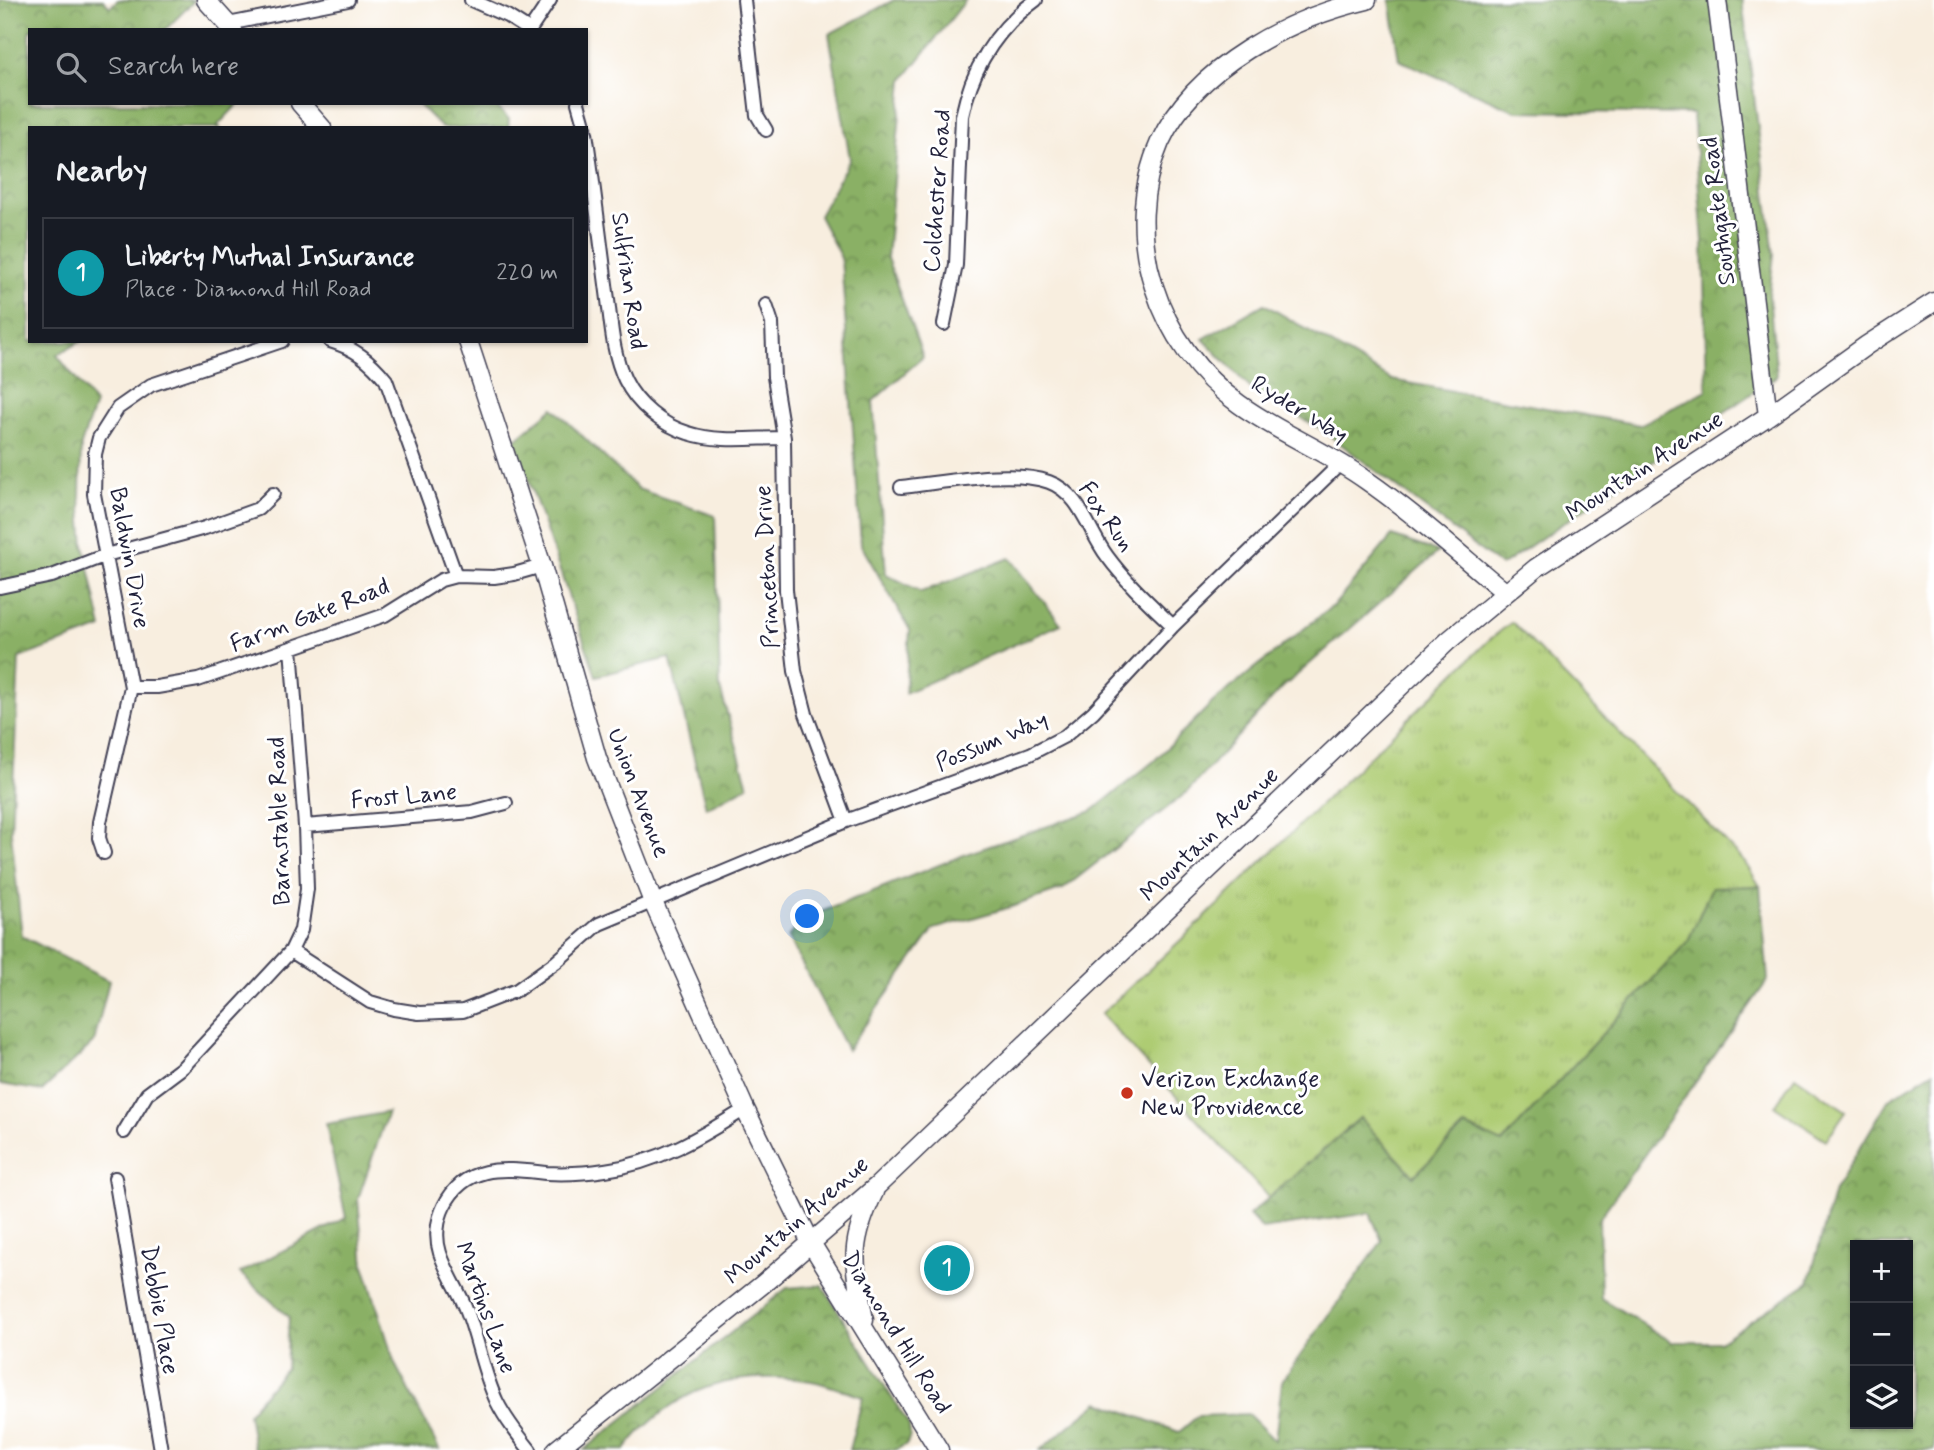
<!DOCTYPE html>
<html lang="en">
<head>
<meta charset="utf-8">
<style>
	:root { --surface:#171b24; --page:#242831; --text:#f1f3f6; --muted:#9ea1a6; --line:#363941; --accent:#c8321e }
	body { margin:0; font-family:Mynerve,sans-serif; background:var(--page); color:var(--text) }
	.controls { position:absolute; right:21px; bottom:21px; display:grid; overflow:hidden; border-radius:0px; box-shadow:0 2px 5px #0004 }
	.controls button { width:63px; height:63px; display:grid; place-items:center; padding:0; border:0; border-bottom:2px solid var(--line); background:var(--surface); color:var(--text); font:35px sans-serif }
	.you { position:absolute; left:808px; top:917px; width:24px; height:24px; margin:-18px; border:5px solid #fff; border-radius:50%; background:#1a73e8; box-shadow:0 0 0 10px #1a73e833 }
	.badge { display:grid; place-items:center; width:46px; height:46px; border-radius:50%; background:var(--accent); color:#fff; font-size:23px; font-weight:700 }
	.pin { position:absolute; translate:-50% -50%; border:4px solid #fff; box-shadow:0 2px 7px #0006 }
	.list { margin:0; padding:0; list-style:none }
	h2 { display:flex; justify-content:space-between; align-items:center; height:91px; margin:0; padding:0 28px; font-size:30px }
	h2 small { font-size:23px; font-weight:400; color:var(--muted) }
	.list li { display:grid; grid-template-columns:46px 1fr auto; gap:21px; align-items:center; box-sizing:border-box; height:112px; margin:0 14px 14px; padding:0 14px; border:2px solid var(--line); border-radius:0px }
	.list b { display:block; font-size:26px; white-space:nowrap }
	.list p { margin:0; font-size:23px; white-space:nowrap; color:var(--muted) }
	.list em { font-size:23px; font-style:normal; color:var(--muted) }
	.icon { flex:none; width:38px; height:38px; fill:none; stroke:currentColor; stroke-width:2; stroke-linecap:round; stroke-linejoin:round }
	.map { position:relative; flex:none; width:1934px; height:1450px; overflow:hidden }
	.search { position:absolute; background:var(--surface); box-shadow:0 2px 5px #0004; left:28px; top:28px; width:560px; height:77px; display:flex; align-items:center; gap:18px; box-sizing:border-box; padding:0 24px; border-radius:0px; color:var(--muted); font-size:26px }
	.panel { position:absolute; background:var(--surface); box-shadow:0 2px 5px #0004; left:28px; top:126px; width:560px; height:217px; border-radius:0px }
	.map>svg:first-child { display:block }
	.grass { fill:url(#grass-tufts); stroke:#687757; stroke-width:2 }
	.forest { fill:url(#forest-crowns); stroke:#566950; stroke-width:2; fill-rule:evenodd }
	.pitch { fill:#aecc73; stroke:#687757; stroke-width:2 }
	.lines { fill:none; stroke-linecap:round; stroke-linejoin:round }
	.street-casing { stroke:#424154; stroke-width:16 }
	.secondary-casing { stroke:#424154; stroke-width:21 }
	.street { stroke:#fff; stroke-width:12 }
	.secondary { stroke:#fff; stroke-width:18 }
	.poi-dot { fill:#c8321e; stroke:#fff; stroke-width:2.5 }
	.labels { text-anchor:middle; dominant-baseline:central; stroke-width:6; stroke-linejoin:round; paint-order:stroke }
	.street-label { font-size:24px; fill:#22223b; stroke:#fff }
	.poi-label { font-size:24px; fill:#22223b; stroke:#fff; text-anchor:start }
</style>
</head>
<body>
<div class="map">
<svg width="1934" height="1450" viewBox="0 0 1934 1450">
	<defs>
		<pattern id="grass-tufts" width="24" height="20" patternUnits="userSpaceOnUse" patternTransform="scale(1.75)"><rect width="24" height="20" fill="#aecc73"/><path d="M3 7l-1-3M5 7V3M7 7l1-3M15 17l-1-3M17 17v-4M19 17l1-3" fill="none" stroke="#95af64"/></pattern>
		<pattern id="forest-crowns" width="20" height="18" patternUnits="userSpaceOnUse" patternTransform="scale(1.75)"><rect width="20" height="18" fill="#8ab065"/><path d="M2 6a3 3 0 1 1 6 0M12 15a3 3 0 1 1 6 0" fill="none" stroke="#708f54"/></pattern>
	</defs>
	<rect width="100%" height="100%" fill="#fff"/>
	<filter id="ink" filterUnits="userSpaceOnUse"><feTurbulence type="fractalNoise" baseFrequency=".0143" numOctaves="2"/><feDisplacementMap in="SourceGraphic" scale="14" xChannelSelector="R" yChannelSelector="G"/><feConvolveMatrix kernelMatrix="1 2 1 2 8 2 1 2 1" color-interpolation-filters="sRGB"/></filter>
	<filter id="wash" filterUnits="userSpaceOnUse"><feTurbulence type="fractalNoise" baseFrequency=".00686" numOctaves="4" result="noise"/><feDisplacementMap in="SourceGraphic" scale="28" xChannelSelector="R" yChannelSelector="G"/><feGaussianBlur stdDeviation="1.57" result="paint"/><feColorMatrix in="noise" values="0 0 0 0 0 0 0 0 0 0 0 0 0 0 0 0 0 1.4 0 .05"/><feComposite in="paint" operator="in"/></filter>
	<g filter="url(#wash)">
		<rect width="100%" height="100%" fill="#f8eedf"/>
		<!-- grass -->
		<path class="grass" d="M1512,622l231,238 17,26 -48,1 -24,54 -186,202 -37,-17 -51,50 -54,-58 -91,80 -168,-184 96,-89 292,-285z"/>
		<!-- forest -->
		<path class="forest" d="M0,0h103l7,7 8,-7h77l-30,30h-135v73h209l-21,22 2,3h-190v213h51l-24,14 38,49 -14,41 -1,52 4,48 18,83 -83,30 -8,174 11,104 87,45 -15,61 -52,49 -42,-7z
			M894,0h72l-63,80 -16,178 36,99 -50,44 13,173 35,18 89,-34 51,66 -156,69 5,-63 -49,-85 -20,-287 -22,-42 31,-57 -21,-125z
			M1390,0h352l32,255 -5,39 8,82 -276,190 -180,-137 -69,-39 -49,-51 61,-35 128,76 248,45 67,-35 -4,-148 -10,-128 -177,-3 -117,-51z
			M417,103h76l16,16 -1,9h-66z
			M553,408l85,81 77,27 5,172 28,98 -42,22 -36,-150 -74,18 -81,-236z
			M1392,536l46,16 -156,136 -96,105 -123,96 -52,18 -77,22 -87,121 -59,-113 15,-18 166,-66 123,-42 62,-50 59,-59 123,-99z
			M1760,886l8,94 -169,239 2,79 71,44h47l90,-60 25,-91 55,-92 45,-28v379h-894l59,-48 80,30 19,-16 50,-2 27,27 7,-60 100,-140 -12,-28 -108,16 -13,-14 111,-97 54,58 51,-50 37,17 186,-202 24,-54zM1855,1245h53v179h-53z
			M388,1112l-30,87 6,66 31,99 44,85 -185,1 -6,-37 38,-45 3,-51 -49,-44 106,-55 -20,-94z
			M822,1285l87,140 1,10 -3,9 -12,6h-46l14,-53c-17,-5 -35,-13 -52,-16 -54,-8 -110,-2 -152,34 -13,11 -25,21 -34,35h-41l203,-162z"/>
		<!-- pitch -->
		<path class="pitch" d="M1795,1076l51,35 -20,29 -51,-34z"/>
	</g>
	<g filter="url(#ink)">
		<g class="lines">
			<!-- street casing -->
			<g class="street-casing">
				<path id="street" d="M471,0l36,16 22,14
					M744,0l13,115 9,15
					M228,24l120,-24
					M530,30l20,-30
					M578,103l7,25
					M586,133c8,53 14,106 21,159 4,29 5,61 18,88 12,25 37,45 63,53 30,10 65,5 96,5
					M766,305l6,18 2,54 10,61 2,152 9,81 11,43 40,107
					M944,324l12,-59 6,-149c10,-48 34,-87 74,-116
					M330,341c24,7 40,19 56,39l70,196
					M901,487c40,-4 111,-19 148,-5 31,11 40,50 58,74 19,26 43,48 66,70
					M0,587l52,-11 54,-21 99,-27 53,-19 15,-15
					M131,687h26l41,-7 93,-32 94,-33 56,-35 15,-4 38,1 20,-3 28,-8
					M305,826l167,-14 34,-9
					M104,853l-5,-15 1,-16 31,-135 -37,-193 1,-40 4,-16 19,-30 33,-23 131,-44
					M291,951l79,51 24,7 25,4 44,-2 54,-21 39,-28 43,-38 247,-103 184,-67 35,-18 28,-24 80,-86 167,-162
					M124,1132l23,-38 36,-27 108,-116 10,-21 6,-41 -2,-63 -14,-178
					M115,1178l46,272
					M530,1450c-12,-15 -24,-30 -33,-48 -15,-31 -19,-65 -32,-96 -8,-18 -19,-35 -25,-53 -5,-15 -3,-33 4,-47 22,-44 62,-37 102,-33 20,1 40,0 59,-3 53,-7 96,-33 140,-61"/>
			</g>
			<!-- secondary casing -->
			<g class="secondary-casing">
				<path id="secondary" d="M206,0l27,30
					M1367,0c-77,18 -172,66 -207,142 -41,93 -2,204 79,262 40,29 87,47 127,76 49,34 94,75 140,113
					M1717,0l51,416
					M300,103l22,25
					M468,341l74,225 55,192 56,144 92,207 66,134 128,207
					M864,1320c-10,-56 -16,-75 10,-128
					M556,1450l207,-166 114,-98 571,-545 88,-73 232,-152 99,-71 67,-43"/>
			</g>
			<!-- street -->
			<use href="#street" class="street"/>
			<!-- secondary -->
			<use href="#secondary" class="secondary"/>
		</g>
	</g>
	<!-- markers -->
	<circle class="poi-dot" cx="1127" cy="1093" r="7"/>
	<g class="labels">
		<!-- street labels -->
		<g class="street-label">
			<text transform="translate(938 191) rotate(-86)">Colchester Road</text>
			<text transform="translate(1719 211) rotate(-97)">Southgate Road</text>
			<text transform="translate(628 281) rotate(82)">Sulfrian Road</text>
			<text transform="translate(1299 410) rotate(31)">Ryder Way</text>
			<text transform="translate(1645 467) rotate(-33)">Mountain Avenue</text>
			<text transform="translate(1106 517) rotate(55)">Fox Run</text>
			<text transform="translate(129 558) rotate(80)">Baldwin Drive</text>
			<text transform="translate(768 567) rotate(-93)">Princeton Drive</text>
			<text transform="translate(310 616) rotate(-21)">Farm Gate Road</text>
			<text transform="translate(992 742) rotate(-23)">Possum Way</text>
			<text transform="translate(638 793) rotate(69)">Union Avenue</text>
			<text transform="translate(404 797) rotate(-5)">Frost Lane</text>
			<text transform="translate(280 821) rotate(-92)">Barnstable Road</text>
			<text transform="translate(1210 835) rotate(-44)">Mountain Avenue</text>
			<text transform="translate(797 1221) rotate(-41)">Mountain Avenue</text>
			<text transform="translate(485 1308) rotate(70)">Martins Lane</text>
			<text transform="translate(159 1310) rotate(80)">Debbie Place</text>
			<text transform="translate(896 1333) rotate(58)">Diamond Hill Road</text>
		</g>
		<!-- poi labels -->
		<g class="poi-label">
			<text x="1141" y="1079">Verizon Exchange<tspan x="1141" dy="28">New Providence</tspan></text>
		</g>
	</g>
</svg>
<div class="controls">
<button>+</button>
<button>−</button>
<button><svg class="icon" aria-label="layers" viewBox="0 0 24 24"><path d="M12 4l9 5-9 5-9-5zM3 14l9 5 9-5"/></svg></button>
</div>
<div class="you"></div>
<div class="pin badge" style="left:947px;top:1268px;background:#0f9aa8">1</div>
<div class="search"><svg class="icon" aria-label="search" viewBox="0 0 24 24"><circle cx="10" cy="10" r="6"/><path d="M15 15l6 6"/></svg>Search here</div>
<section class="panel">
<h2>Nearby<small></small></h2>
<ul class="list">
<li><span class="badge" style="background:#0f9aa8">1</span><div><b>Liberty Mutual Insurance</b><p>Place · Diamond Hill Road</p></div><em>220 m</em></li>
</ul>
</section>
</div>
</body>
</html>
